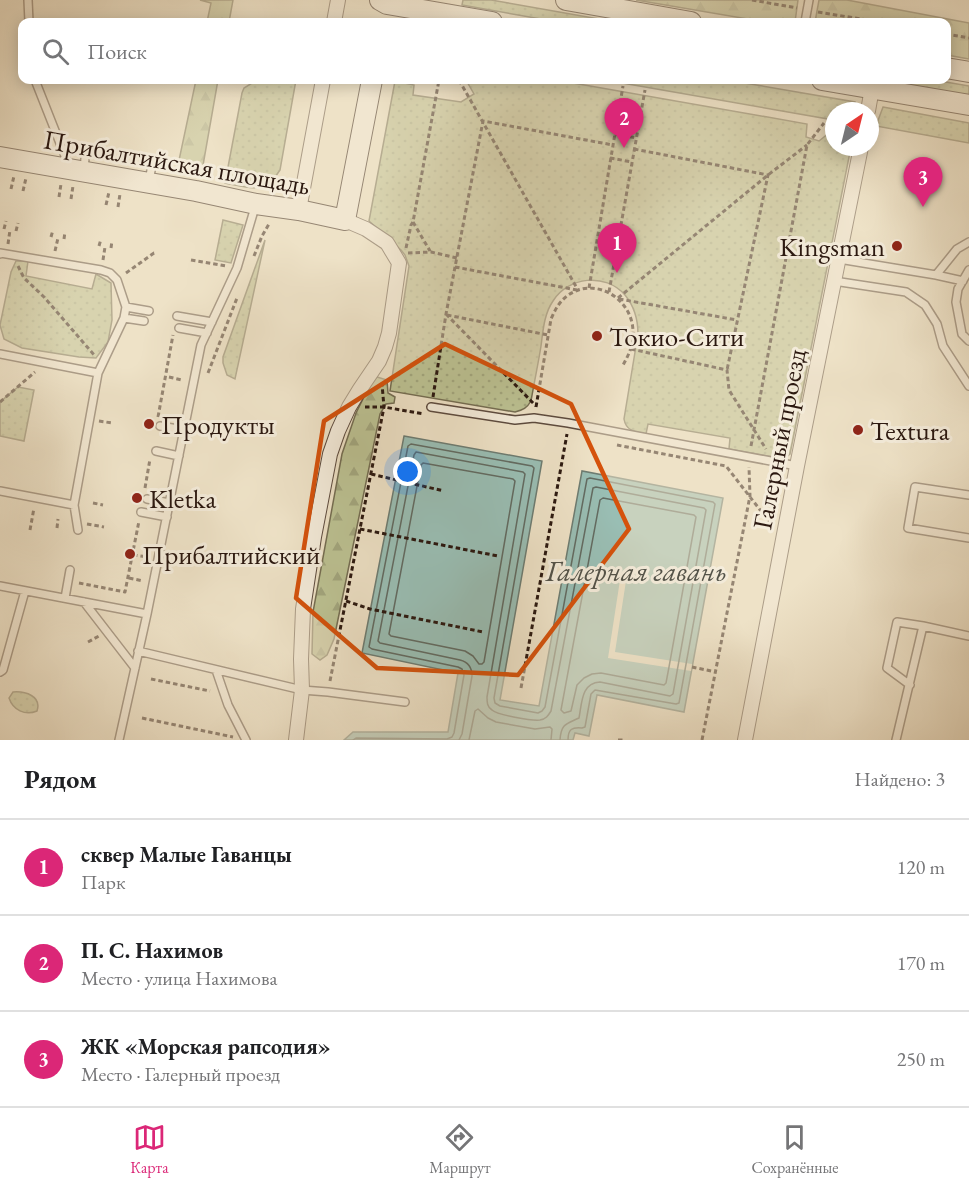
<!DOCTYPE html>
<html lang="ru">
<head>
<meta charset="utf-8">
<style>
	:root { --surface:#fff; --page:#f6f6f6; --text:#202124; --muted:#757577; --line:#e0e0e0; --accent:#db2777 }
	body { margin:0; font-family:"EB Garamond",serif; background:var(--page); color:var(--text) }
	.compass { position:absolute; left:825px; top:102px; width:54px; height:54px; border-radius:50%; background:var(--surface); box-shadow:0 3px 15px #0003; rotate:35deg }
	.you { position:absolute; left:408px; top:472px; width:21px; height:21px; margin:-15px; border:4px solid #fff; border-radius:50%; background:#1a73e8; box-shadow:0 0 0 9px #1a73e833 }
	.badge { display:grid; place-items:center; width:39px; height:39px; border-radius:50%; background:var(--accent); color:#fff; font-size:20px; font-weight:700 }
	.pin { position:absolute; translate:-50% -50px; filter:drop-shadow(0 2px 3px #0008) }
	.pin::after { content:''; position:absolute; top:32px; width:21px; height:18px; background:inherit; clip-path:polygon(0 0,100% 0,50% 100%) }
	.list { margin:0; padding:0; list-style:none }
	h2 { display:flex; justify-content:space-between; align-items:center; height:78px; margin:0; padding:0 24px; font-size:26px }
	h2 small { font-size:20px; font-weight:400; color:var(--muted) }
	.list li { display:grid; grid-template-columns:39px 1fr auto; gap:18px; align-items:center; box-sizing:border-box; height:96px; padding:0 24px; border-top:2px solid var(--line) }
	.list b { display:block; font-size:22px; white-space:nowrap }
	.list p { margin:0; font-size:20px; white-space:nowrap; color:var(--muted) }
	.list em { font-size:20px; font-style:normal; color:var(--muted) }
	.icon { flex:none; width:33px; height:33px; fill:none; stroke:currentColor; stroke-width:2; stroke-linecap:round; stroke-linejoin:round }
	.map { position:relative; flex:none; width:969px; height:740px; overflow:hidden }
	.search { position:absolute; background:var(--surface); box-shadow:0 3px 15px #0003; left:18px; right:18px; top:18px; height:66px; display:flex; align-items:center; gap:15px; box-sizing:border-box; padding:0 21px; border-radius:12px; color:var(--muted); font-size:22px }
	.sheet { height:366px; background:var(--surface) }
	nav { display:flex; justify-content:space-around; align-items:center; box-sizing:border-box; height:84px; border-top:2px solid var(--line); background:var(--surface); font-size:16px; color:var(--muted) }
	nav a { display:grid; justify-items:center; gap:3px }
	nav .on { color:var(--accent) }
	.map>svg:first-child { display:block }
	.grass { fill:url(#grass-dots); stroke:#746d52; stroke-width:1.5 }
	.forest { fill:url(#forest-firs); stroke:#746d52; stroke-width:1.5 }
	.water { fill:#99beb4; stroke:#6d7c72; stroke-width:1.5 }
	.pier { fill:#eee2c7 }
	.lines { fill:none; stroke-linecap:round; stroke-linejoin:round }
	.shore { stroke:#626b62; stroke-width:1.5 }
	.lane-casing { stroke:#5c4a3e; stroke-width:10 }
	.street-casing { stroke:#5c4a3e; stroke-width:16 }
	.secondary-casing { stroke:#2b1810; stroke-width:22 }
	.path { stroke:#2b1810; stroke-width:3; stroke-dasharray:4.5 3; stroke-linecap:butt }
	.lane { stroke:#f4ecdb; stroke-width:7 }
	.street { stroke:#f4ecdb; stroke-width:14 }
	.secondary { stroke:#f4ecdb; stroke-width:20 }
	.marked { fill:none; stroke:#d5520c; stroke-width:4.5; stroke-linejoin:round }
	.poi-dot { fill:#8f2418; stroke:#f4ecdb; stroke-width:2 }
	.labels { text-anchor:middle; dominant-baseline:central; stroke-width:6; stroke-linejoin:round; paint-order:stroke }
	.street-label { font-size:27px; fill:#2b1810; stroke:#f4ecdb }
	.poi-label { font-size:27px; fill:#2b1810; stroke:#f4ecdb; text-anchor:start }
	.water-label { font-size:28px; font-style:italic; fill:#525249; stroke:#f4ecdb }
</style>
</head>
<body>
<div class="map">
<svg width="969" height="740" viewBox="0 0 969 740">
	<defs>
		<pattern id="grass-dots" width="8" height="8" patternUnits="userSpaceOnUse" patternTransform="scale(1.5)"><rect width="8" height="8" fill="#bcc293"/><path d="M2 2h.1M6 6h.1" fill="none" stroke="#a2a67e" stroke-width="1.8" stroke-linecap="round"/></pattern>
		<pattern id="forest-firs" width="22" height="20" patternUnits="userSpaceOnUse" patternTransform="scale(1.5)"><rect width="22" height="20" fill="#bcc293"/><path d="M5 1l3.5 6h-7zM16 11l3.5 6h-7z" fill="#a2a67e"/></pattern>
	</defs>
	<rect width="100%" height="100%" fill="#eee2c7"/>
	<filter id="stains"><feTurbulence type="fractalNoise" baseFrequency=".00333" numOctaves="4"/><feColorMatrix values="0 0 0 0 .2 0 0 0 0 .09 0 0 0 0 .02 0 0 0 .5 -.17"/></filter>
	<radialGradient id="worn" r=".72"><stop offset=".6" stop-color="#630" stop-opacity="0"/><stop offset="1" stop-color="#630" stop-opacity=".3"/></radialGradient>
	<!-- grass -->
	<path class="grass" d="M463,0h28l125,22h-58l-96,-17z
		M257,80h39l-16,90c-15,25 -31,18 -55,13l17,-90 2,-5z
		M466,80h90l251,44 -1,13 13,4 10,-8 5,1v13h17l-61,307 -5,4h-6l-50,-9 1,-11 -82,-14 -2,10c-11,-2 -20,-3 -22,-15l14,-85c0,-14 -4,-28 -13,-39 -20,-23 -57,-18 -72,6 -9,13 -10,30 -12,45 -3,19 -7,37 -10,55 -4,7 -8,9 -16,11l-125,-21 19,-125 -4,-11 -4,-5 -32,-29 26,-140 19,4 -1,10 48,7 13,-8z
		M605,80h122l128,22v9h-21v9z
		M876,80h58l35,6v10z
		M883,107l86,16v20l-93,-17z
		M223,220l20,5 -12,38 -16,-3z
		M265,240l-30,139 -8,-4 -4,-12v-6z
		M16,261h12l-2,15 66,13 4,-15 15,9 1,37 -4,22 -12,16 -17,-1 -57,-9 -18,-9 -4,-14 11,-53z
		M18,387l16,3 -10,51 -24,-5v-34z
		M13,692c12,-1 29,4 24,19 -12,5 -24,-1 -28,-13z"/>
	<!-- forest -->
	<path class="forest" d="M200,0h33l-4,22h-22l4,-19z
		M636,0h162l-3,22h-29z
		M819,0h28l122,23v36l-22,-4 -1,-33h-131z
		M196,80h22l-16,91 -24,-6z
		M377,377l10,3 1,13 7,4 -1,6 -8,1 -6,10 -46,225 -7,16 -7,5 -8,-6 1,-42 29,-158 14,-41 15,-30z"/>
	<!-- water -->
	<path class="water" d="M404,436l138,25 -42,239 39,6 43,-235 141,27 -39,214 -87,-17 -8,41 -14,-3 -2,7h-229l9,-8h95l10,-59 -96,-20z"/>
	<!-- pier -->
	<path class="pier" d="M620,580l6,1 -11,71 77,12 -1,7 -83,-13z"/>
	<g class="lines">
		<!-- shore -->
		<path class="shore" d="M423,463l90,16 2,2 -31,181 -2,2h-3l-6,-8 -8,-5 -74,-15 -2,-2 32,-169z
			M603,498l91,17 2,2 -27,150 -3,16 -2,2 -63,-12 -9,1 -8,4 -7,7 -6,26 -7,2 -3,-3 39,-210z
			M353,740l3,-2 91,1 5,-2 2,-4 10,-58 -2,-6 -4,-2 -86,-18 -3,-2 39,-201 3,-2 121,22 2,2 -40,230 1,5 5,3 38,7 4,-2 3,-4 42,-228 3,-1 123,24 2,2 -36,199 -3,1 -81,-14 -4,4 -6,33 -3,1c-10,-1 -14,1 -14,12
			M459,740l3,-6 10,-58c0,-8 -4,-14 -12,-16l-80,-17 -2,-2 36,-186 2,-3 107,20 2,2 -38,223c0,5 0,10 5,13 5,5 40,11 48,10 6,-1 8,-4 11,-9l42,-223 3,-1 108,21 2,2 -33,184 -3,2 -70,-14c-19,1 -18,21 -21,36 -13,6 -18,6 -19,22
			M469,740l6,-29 3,-2 10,9 8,4 39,7 15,-2 2,2 -1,11"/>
		<!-- lane casing -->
		<g class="lane-casing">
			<path id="lane" d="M28,0l1,22
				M805,22l4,-22
				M35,80l34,86
				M84,169l2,-21
				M149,181l4,-21
				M0,254v-1l101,17 9,3 7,7 9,27 -2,11 -26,55 -24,132 -74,-14
				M839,259l97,16 21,-26 12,-7
				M969,270l-11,19 -2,13 6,32 7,7
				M936,275l27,6
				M834,281l72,11 19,13 12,19 6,22 26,40
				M126,307l23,4
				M177,316l35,6
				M124,318l20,3
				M179,328l28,5
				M0,354l98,19
				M431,407l84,13 19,-2 34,5 229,43
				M160,426l24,4
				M156,451l23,5
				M969,495l-54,-8 -7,41 61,10
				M147,499l23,4
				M74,505l4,25
				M141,512l26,5
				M0,586l147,28
				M65,598l5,-28
				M84,602l51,66
				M138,651l164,39 26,2 77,10
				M216,670l12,35 18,35
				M0,672l3,-2 22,-79
				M910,685l-23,-17 10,-46 26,4
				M119,740l28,-126 54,-269 36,-77 18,-61
				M896,740l27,-114 46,10"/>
		</g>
		<!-- street casing -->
		<g class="street-casing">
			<path id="street" d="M334,22l4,-22
				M868,111l4,-23
				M299,210l24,-130
				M296,740l6,-50 -1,-31 2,-50 11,-72 16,-83 8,-23 11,-24 11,-18 19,-28 6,-14 4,-14 10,-70 -12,-20 -21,-14 -21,-9
				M745,740l52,-274 64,-319"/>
		</g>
		<!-- secondary casing -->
		<g class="secondary-casing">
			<path id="secondary" d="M380,0l7,4 105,18
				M566,0l125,22
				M946,68l23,4
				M822,80l147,25
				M0,157l196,34 60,13 43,6 46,10 27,-140"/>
		</g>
		<!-- path -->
		<path class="path" d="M752,0l45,8
			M818,12l61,10
			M946,34l23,4
			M459,80l119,210
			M615,134l22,4
			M634,149l134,26 -41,195
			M610,158l22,4
			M11,189l3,-13
			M23,191l3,-13
			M59,197l2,-13
			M71,199l2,-13
			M106,205l3,-13
			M118,207l2,-13
			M413,222l17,29
			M4,229l2,-8
			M16,231l2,-8
			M51,237l2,-7
			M64,239l1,-7
			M8,244l2,-14
			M99,246l2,-7
			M111,248l1,-7
			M406,248l5,-23 2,-3 26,-142
			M55,251l3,-13
			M408,253l23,-1 26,6
			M254,256l8,-20 7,-12
			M103,260l2,-13
			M191,260l35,6
			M18,266l6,12 20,19 51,59
			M455,267l122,23
			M126,273l28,-20h2
			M589,288l34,-202
			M609,292l36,-202
			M618,298l150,-123 39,-30
			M619,299l118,21
			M446,314l90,92
			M447,315l101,20
			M631,349l96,21 2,20 37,59
			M208,373l29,-75
			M169,377l13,3
			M433,397l13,-83 37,-193 130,24
			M0,402l35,-30
			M365,407h19l40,7
			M536,407l15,-88c4,-9 8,-17 16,-23 28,-21 66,3 66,36 1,13 -5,24 -11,35
			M158,417l15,-82
			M99,421l13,2
			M617,445l109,21 45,58
			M751,446l56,-301 17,-22
			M371,474l73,17
			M145,488l5,-29
			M93,503l10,2
			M87,524l17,3
			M57,528l1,-9
			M360,529l138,27
			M30,530l4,-22
			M133,555l16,2
			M129,578l14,3
			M79,583l46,9 14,-71
			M346,601l24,8 113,23
			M88,642l11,-6
			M692,667l24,5
			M151,679l59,12
			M330,681l54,-274 -2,-23
			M521,688l46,-254
			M142,718l91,19
			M618,740h5
			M702,740l48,-244 -1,-29"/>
		<!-- lane -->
		<use href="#lane" class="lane"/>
		<!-- street -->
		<use href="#street" class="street"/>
		<!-- secondary -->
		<use href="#secondary" class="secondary"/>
	</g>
	<!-- marked area -->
	<path d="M0 0H969V740H0ZM445,344l126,60 58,125 -111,146 -141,-7 -81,-70 28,-177z" fill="#eee2c7" fill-opacity=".55" fill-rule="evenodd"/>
	<path class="marked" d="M445,344l126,60 58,125 -111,146 -141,-7 -81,-70 28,-177z"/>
	<!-- markers -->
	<g class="poi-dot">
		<circle cx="897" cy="246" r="6"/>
		<circle cx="597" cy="336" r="6"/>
		<circle cx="149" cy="424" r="6"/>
		<circle cx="858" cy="430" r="6"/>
		<circle cx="137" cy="498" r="6"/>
		<circle cx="130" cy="554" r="6"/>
	</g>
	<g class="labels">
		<!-- street labels -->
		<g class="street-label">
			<text transform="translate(177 162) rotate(10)">Прибалтийская площадь</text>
			<text transform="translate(779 439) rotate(-79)">Галерный проезд</text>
		</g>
		<!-- poi labels -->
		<g class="poi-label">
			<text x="885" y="246" text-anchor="end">Kingsman</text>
			<text x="609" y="336">Токио-Сити</text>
			<text x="161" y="424">Продукты</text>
			<text x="870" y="430">Textura</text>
			<text x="149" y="498">Kletka</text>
			<text x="142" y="554">Прибалтийский</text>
		</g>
		<!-- water labels -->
		<g class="water-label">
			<text x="636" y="571">Галерная гавань</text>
		</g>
	</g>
	<rect width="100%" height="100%" filter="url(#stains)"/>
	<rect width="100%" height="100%" fill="url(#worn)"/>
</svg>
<svg class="compass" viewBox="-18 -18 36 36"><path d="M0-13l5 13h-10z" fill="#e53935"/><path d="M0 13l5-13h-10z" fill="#757577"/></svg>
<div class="you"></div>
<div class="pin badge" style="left:617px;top:273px">1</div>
<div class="pin badge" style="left:624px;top:148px">2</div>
<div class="pin badge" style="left:923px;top:207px">3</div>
<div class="search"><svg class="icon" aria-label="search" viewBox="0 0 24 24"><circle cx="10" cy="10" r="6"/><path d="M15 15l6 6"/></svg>Поиск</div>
</div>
<section class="sheet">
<h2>Рядом<small>Найдено: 3</small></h2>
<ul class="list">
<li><span class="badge">1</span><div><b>сквер Малые Гаванцы</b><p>Парк</p></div><em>120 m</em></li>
<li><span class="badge">2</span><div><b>П. С. Нахимов</b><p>Место · улица Нахимова</p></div><em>170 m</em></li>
<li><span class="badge">3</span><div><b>ЖК «Морская рапсодия»</b><p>Место · Галерный проезд</p></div><em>250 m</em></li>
</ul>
</section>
<nav>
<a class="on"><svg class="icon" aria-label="map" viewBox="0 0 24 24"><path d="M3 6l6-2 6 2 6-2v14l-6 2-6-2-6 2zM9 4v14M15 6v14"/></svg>Карта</a>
<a><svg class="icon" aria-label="directions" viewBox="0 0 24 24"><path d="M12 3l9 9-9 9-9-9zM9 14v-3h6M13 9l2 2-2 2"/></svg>Маршрут</a>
<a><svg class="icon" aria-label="saved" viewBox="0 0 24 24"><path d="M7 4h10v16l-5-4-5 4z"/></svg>Сохранённые</a>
</nav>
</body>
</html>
